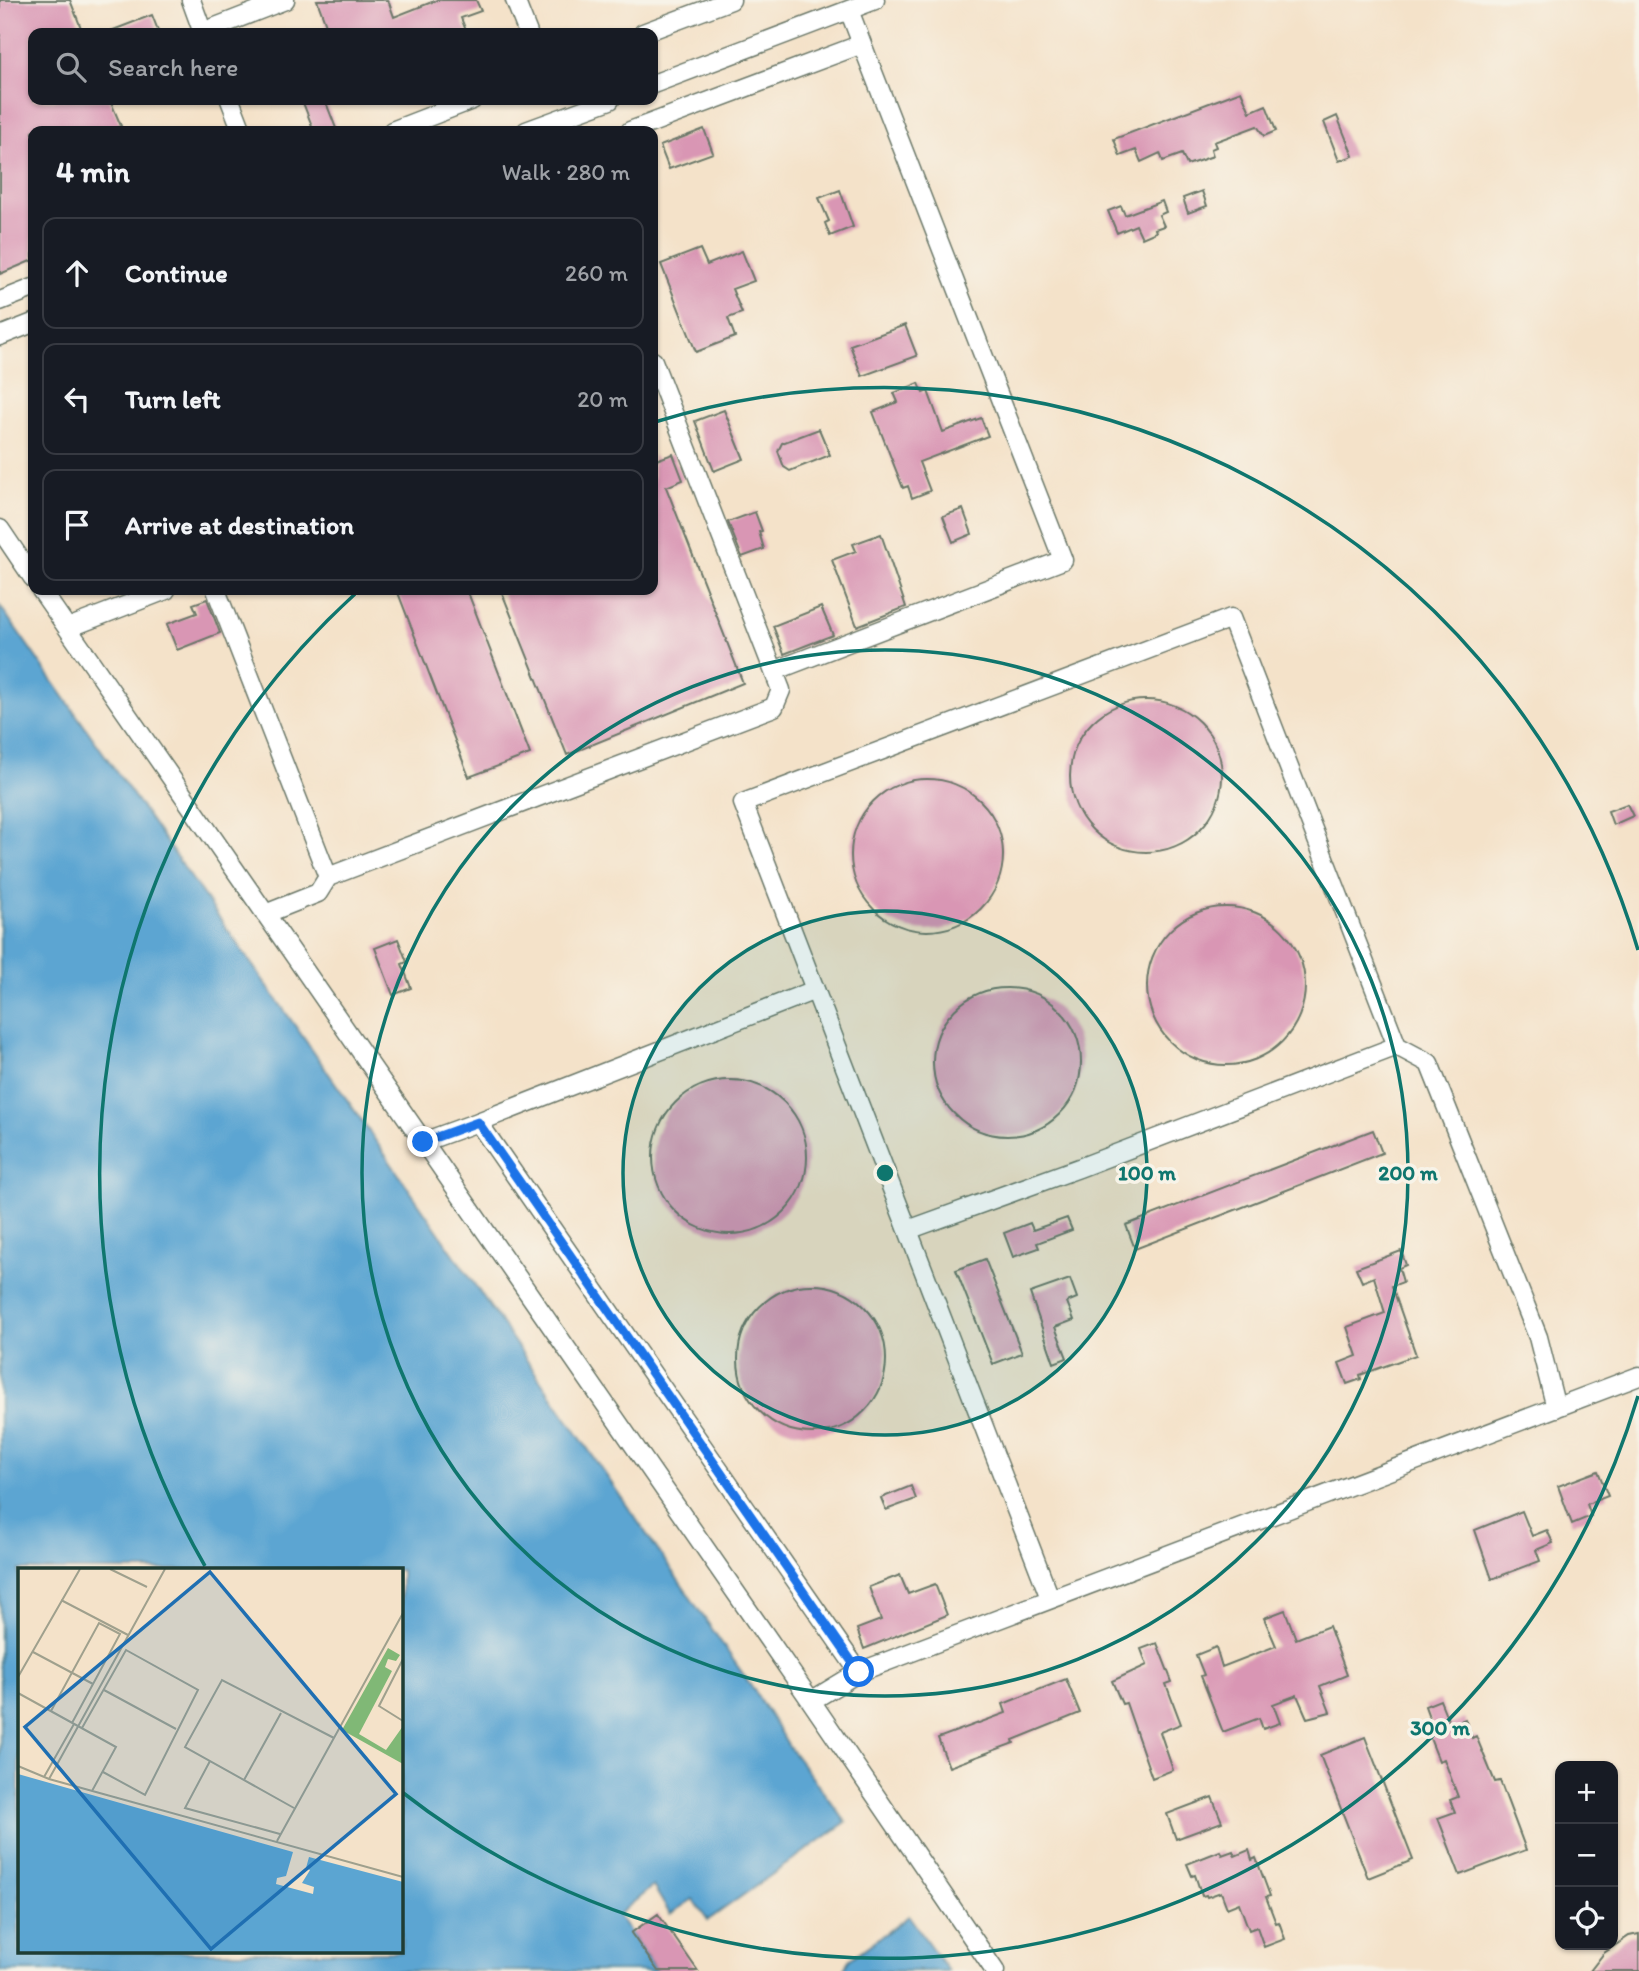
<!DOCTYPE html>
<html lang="en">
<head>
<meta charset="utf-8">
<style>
	:root { --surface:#171b24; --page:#242831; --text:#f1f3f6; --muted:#9ea1a6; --line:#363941 }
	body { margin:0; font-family:Itim,sans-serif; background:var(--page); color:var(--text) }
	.controls { position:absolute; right:21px; bottom:21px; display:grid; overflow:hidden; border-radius:14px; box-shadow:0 2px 5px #0004 }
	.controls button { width:63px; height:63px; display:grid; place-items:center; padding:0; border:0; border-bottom:2px solid var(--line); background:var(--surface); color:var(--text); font:35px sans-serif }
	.stop { position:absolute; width:21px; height:21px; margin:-16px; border:5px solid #1a73e8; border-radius:50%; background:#fff }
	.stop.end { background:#1a73e8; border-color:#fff; box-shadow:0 2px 7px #0008 }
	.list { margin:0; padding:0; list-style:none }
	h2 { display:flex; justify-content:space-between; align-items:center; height:91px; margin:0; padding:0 28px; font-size:30px }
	h2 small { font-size:23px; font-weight:400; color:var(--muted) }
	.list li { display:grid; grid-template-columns:46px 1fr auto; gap:21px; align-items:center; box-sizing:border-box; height:112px; margin:0 14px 14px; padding:0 14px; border:2px solid var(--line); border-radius:14px }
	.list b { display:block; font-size:26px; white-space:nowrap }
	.list em { font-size:23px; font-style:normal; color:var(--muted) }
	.icon { flex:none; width:38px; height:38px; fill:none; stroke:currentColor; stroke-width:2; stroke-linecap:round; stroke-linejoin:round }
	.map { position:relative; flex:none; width:1639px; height:1971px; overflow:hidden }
	.search { position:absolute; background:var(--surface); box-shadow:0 2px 5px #0004; left:28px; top:28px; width:630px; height:77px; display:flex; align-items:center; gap:18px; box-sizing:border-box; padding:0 24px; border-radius:14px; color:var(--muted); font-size:26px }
	.panel { position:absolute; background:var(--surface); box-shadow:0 2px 5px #0004; left:28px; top:126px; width:630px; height:469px; border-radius:14px }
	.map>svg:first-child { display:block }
	.water { fill:#5ba5d2; stroke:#3d7183; stroke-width:2; fill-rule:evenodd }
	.building { fill:#d996b4 }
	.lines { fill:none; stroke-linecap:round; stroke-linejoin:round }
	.minor-casing { stroke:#6a7768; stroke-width:21 }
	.minor { stroke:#fff; stroke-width:18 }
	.route { stroke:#1a73e8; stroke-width:9 }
	.ring { fill:none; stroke:#0f766e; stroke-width:3.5 }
	.inset-road { fill:none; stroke:#9fa08d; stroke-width:2 }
	.view { fill:#1f6fb2; fill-opacity:0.15; stroke:#1f6fb2; stroke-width:3.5 }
	.inset-edge { fill:none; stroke:#1f3d34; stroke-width:3.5 }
	.centre { fill:#0f766e; stroke:#f7f3e8; stroke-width:3.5 }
	.ring-label { font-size:21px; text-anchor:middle; font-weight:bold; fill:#0f766e; stroke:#f7f3e8; stroke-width:7; stroke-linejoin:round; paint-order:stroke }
</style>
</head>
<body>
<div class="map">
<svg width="1639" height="1971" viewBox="0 0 1639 1971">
	<rect width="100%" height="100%" fill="#f7f3e8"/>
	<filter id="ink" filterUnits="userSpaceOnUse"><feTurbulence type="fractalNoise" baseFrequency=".0143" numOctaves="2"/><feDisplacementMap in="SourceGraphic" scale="14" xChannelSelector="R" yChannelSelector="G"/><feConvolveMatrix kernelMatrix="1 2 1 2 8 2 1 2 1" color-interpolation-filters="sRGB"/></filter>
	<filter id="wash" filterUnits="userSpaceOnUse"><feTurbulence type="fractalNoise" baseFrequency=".00686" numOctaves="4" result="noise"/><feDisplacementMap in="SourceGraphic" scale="28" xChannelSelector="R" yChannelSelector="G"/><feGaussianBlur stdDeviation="1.57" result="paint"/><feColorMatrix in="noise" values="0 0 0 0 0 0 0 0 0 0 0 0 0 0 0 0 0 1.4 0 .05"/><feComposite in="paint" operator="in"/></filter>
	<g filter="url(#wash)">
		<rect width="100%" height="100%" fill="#f4e2c9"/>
		<!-- water -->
		<path class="water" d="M0,606l355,505 399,579 35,57 57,75 -138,98 -15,-21 -23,15 -17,-28 -35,29 39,56h-657zM19,1570h382v382h-382z
			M909,1916l39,55h-102l-2,-3 5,-8z"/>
		<g id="blocks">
			<!-- building -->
			<path class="building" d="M0,0h70l13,33h-50v67h77l11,26 -14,5h-74v129l-33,14z
				M317,0h71l6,17 43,-17h39l5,11 -20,7 6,15h-138z
				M152,15l7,18h-51v-1z
				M1241,91l9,21 16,-7 10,26 -12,5 -7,-10 -43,16 2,5 -5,2 2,7 -26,9 -5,-11 -19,7 -3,-8 -19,9 -5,-12 -16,6 -6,-17z
				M302,100h23l12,31h-23z
				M1337,116l16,40 -14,5 -15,-39z
				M704,129l9,24 -44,16 -9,-23z
				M840,190l13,37 -23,9 -5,-13 4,-2 -10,-23z
				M1202,191l5,15 -19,7 -5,-15z
				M1162,201l4,11 -7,3 5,11 -9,3 1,3 -14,6 -6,-13 -19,8 -9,-22 13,-5 4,9z
				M700,249l7,16 35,-14 12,30 -22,8 10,24 -14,5 7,19 -39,15 -35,-88z
				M905,325l12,31 -55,20 -12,-31z
				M919,383l4,10 5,-2 15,41 38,-14 7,18 -69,26 11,29 -18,7 -4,-12 -5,2 -30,-76 25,-10 -4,-9z
				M724,410l20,49 -30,12 -19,-50z
				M819,429l11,26 -40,16 -6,-4 -6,-16 4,-8z
				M673,454l10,26 -17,7 77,196 -176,72 -66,-165h152v-135l3,5z
				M963,509l9,25 -19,8 -10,-26z
				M755,512l7,19 -3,1 5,17 -22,8 -14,-35z
				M881,534l25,73 -49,19 -25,-66 24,-9 -3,-7z
				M397,590h70l63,164 -61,23z
				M207,599l13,34 -43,17 -10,-26 30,-11 -4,-9z
				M821,607l12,28 -49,19 -11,-28z
				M1070 776a76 76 0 1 1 152 0a76 76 0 1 1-152 0Z
				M851 855a76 76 0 1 1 152 0a76 76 0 1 1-152 0Z
				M1627,804l6,12 -20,9 -5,-14z
				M1147 986a79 79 0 1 1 158 0a79 79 0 1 1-158 0Z
				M398,939l9,23 -5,2 9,24 -18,7 -18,-47z
				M933 1062a74 74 0 1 1 148 0a74 74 0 1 1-148 0Z
				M653 1157a77 77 0 1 1 154 0a77 77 0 1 1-154 0Z
				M1373,1130l9,23 -247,96 -9,-24z
				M1067,1218l5,12 -35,13 2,5 -26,9 -9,-24 26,-10 3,7z
				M1401,1251l5,14 -7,3 4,14 -11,4 24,69 -56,20 1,4 -14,5 -8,-21 18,-7 -10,-29 38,-14 -11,-36 -12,5 -6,-14z
				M985,1259l37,94 -29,11 -37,-94z
				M1070,1279l7,19 -10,4 7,18 -19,7 12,31 -13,5 -24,-70z
				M738 1359a74 74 0 1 1 148 0a74 74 0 1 1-148 0Z
				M1598,1471l10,25 -21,8 4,12 -19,8 -14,-38z
				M911,1486l5,13 -30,11 -5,-12z
				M1522,1511l10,25 15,-6 6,13 -17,7 4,11 -48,18 -17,-49z
				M900,1575l8,19 27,-10 12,31 -83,34 -7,-20 24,-9 -12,-33z
				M1285,1610l11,29 33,-13 18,49 -27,11 10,26 -23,6 -10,-23 -24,9 7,19 -17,6 -4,-11 -36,14 -22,-56 3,-1 -8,-20 20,-8 6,20 54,-21 -12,-28z
				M1157,1643l15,39 -6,2 15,40 -21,8 13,38 -21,8 -26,-75 -4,1 -10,-23 35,-16 -6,-16z
				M1066,1679l14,34 -67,27 1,3 -65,24 -11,-29 68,-25 -3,-9z
				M1440,1700l10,25 15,-6 7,19 4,-2 19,46 5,-1 26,69 -66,25 -22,-57 17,-6 -5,-12 8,-3 -14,-38 -5,2 -11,-28 6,-2 -9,-25z
				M1365,1737l48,123 -45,18 -48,-123z
				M1212,1797l10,25 -46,17 -9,-25z
				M1249,1850l3,10 4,-2 14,38 -4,1 10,26 3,-1 6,17 -21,8 -7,-20 -8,3 -10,-27 -12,5 -6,-16 -14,5 -1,-2 -4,1 -7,-21 -3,1 -5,-12 33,-13 2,4 11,-4 2,5z
				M658,1914l40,57h-40l-27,-38z
				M1639,1934v37h-49l14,-18 25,-17z"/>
		</g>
	</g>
	<g filter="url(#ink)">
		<use href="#blocks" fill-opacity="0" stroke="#6a7768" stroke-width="2"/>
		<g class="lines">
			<!-- minor casing -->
			<g class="minor-casing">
				<path id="minor" d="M191,0l12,33
					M515,0l13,33
					M849,10l13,34
					M203,32l82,-32
					M643,33l88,-33
					M653,84l222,-84
					M230,100l12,31
					M392,131l80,-31
					M526,131l84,-31
					M630,131l232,-87 201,516 -289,111
					M0,301l33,-13
					M0,336l33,-13
					M0,529l33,49
					M41,590l770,1111 184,270
					M216,590l112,287 446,-170 7,-17 -128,-329
					M68,628l98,-38
					M265,914l53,-21 10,-16
					M815,990l-337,132 381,550
					M423,1142l55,-20
					M908,1230l171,-62 318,-122
					M1050,1598l-307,-795 488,-185 166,428 32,17 109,274 18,71
					M811,1701l48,-29 780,-296"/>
			</g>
			<!-- minor -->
			<use href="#minor" class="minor"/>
		</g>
	</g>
	<g class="lines" filter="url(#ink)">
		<!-- route -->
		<path class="route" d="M423,1142l55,-20 381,550"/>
	</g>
	<!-- distance rings -->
	<circle cx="885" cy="1173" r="262" fill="#0f766e" fill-opacity=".12"/>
	<g class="ring">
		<circle cx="885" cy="1173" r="262"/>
		<circle cx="885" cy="1173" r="523"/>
		<path d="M1638 1396A785 785 0 0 1 402 1792M205 1566A785 785 0 0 1 355 594M655 422A785 785 0 0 1 1638 950"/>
	</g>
	<!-- overview -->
	<g transform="translate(18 1568)">
		<rect width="385" height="385" fill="#f4e2c9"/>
		<path d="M370,80l12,7 -4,6 -8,-2 -3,8 7,4 -33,63 27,16 17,-24v38l-61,-34z" fill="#80b876"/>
		<path d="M0,206l275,78 -7,24 -9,2 -1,6 37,10 1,-7 -12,-4 8,-13 -4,-2 3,-11 94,25v70h-385z" fill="#5ba5d2"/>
		<path class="inset-road" d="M92,1l37,18M43,32l67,35M15,84l60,32M385,91l-24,47 24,15M0,109l62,-108M86,122l72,39M0,125l98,54 -24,44M33,143l48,-88 21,11 -48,89M64,160l44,-78 72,40 -53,105 -42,-23M192,193l-25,47 95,26M0,198l31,13 354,98M26,209l30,-53M31,211l116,-210M226,212l37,-67M276,240l-109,-61 37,-67 112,58M259,273l126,-228"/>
		<path class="view" d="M192,4l186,222 -185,155 -186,-222z"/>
		<rect width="385" height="385" class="inset-edge"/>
	</g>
	<circle cx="885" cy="1173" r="10" class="centre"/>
	<g class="ring-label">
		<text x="1147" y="1180">100 m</text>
		<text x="1408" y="1180">200 m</text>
		<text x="1440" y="1735">300 m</text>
	</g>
</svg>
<div class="controls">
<button>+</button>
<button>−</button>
<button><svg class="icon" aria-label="locate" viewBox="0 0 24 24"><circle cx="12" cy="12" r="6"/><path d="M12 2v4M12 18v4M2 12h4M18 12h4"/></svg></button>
</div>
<div class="stop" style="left:859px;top:1672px"></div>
<div class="stop end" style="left:423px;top:1142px"></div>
<div class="search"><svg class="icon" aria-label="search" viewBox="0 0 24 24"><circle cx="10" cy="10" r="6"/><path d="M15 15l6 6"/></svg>Search here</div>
<section class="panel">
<h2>4 min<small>Walk · 280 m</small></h2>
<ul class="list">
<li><svg class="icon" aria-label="ahead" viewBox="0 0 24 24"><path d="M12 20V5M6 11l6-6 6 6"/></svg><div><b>Continue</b></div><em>260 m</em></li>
<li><svg class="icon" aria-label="left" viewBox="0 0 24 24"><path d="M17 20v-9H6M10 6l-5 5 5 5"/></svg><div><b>Turn left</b></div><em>20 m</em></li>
<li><svg class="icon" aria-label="arrive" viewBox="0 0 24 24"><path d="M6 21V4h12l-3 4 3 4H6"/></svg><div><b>Arrive at destination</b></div></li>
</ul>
</section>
</div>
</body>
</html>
